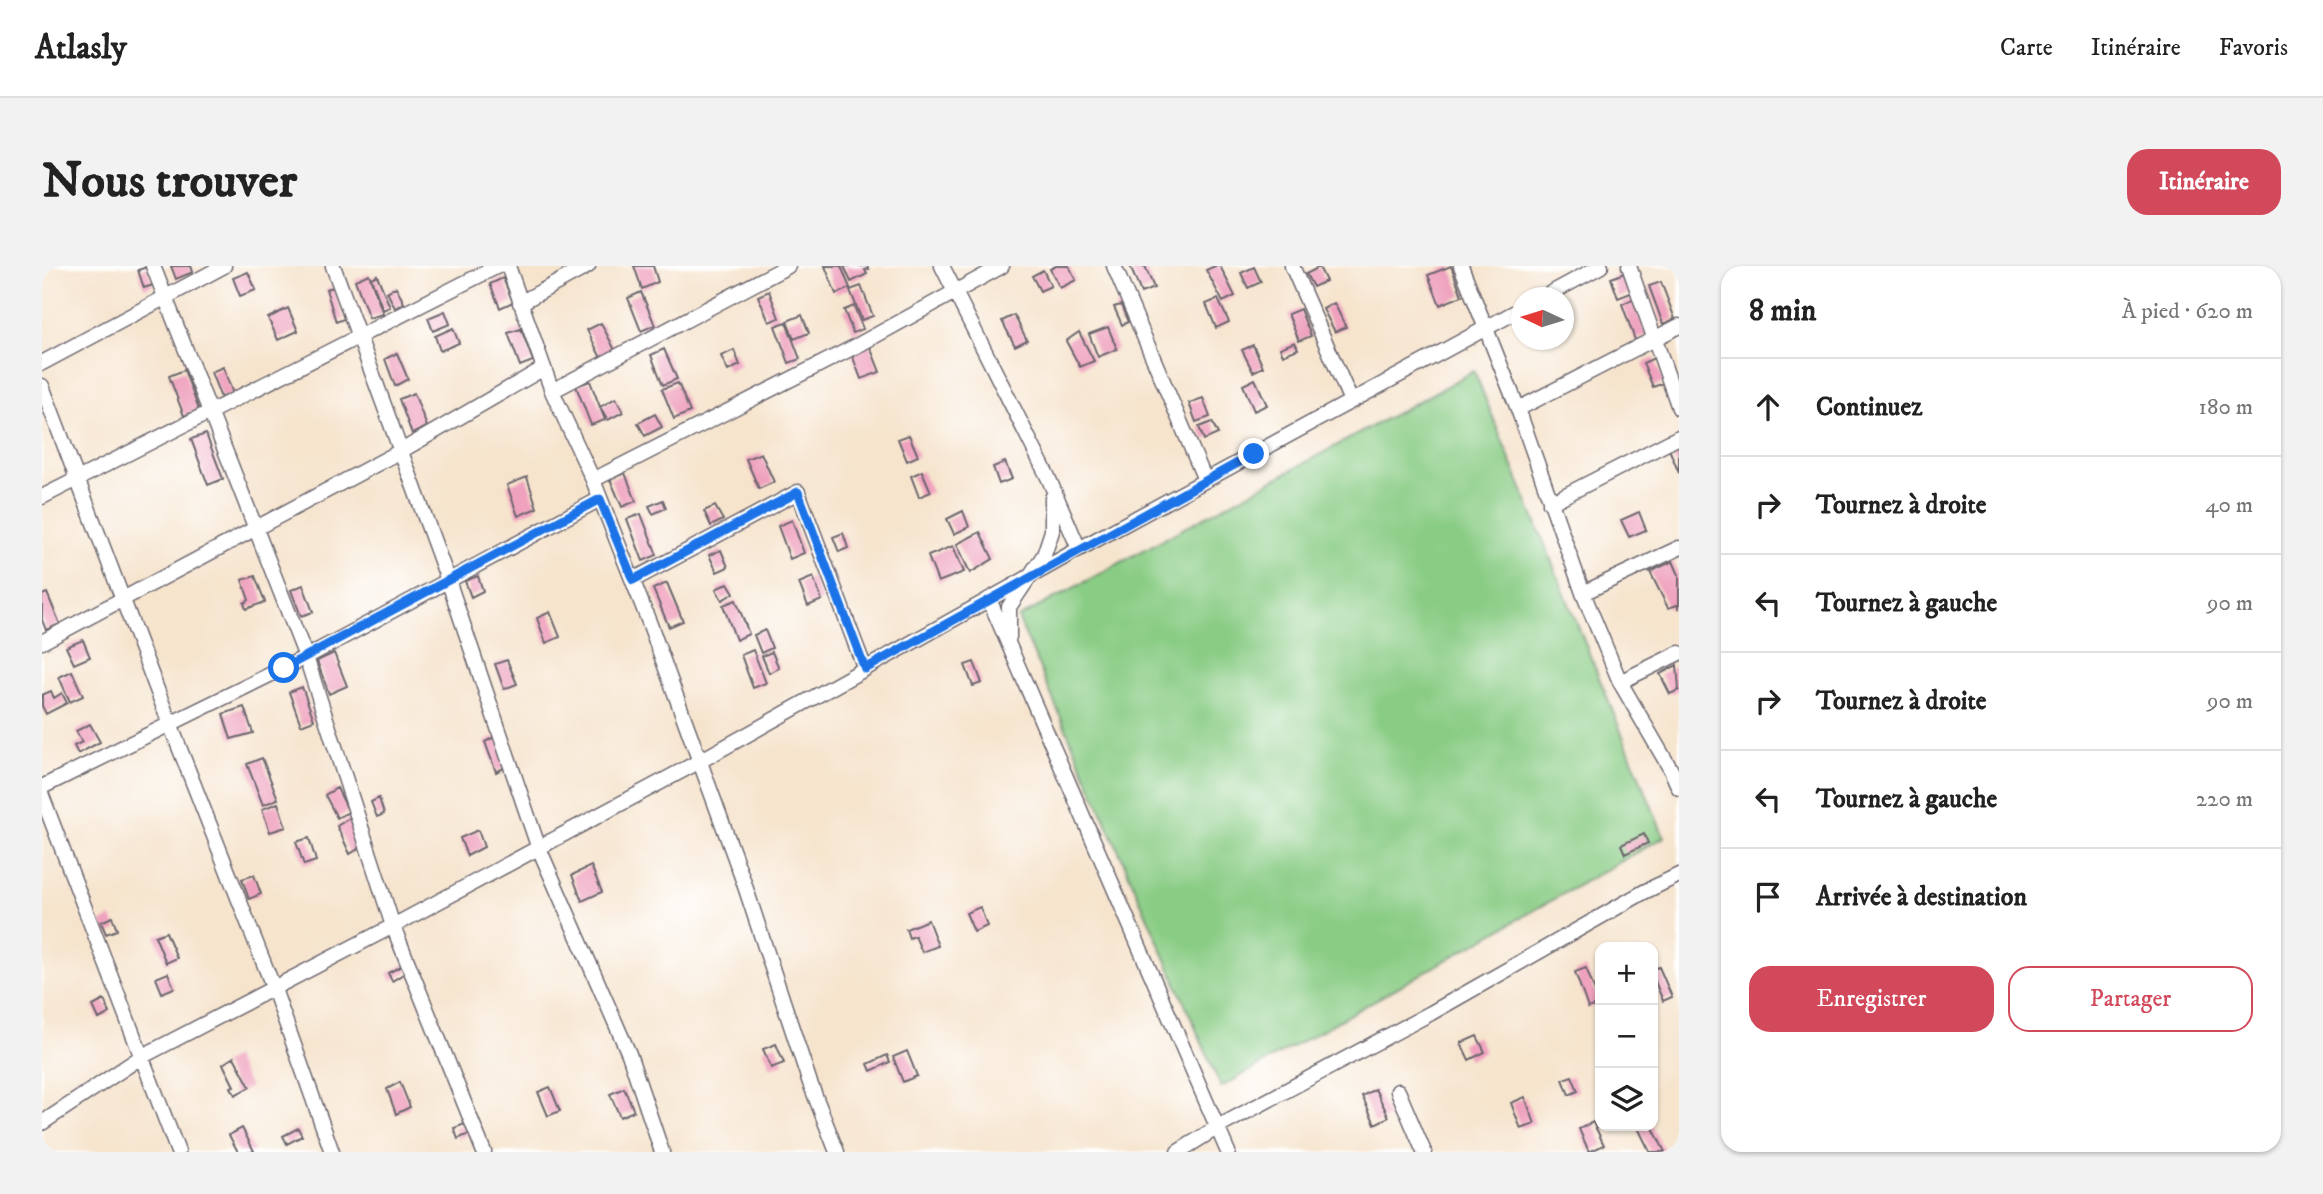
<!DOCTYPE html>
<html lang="fr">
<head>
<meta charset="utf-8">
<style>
	:root { --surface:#fff; --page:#f2f2f2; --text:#222; --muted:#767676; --line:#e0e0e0; --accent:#d1495b }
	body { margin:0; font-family:"IM FELL DW Pica",serif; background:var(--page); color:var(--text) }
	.controls { position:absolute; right:21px; bottom:21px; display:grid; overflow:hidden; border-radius:14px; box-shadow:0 2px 5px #0004 }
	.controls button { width:63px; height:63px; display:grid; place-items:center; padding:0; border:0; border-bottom:2px solid var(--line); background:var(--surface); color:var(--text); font:35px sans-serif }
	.compass { position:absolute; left:1469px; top:21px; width:63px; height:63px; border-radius:50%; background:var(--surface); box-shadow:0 2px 5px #0004; rotate:274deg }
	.stop { position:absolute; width:21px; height:21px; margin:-16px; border:5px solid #1a73e8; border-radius:50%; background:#fff }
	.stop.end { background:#1a73e8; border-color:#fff; box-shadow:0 2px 7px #0008 }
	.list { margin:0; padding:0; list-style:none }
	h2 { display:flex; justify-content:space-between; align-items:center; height:91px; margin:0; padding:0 28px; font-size:30px }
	h2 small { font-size:23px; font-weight:400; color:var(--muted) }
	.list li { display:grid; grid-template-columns:46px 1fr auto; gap:21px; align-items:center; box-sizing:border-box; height:98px; padding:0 28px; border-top:2px solid var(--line) }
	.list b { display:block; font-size:26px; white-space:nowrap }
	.list em { font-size:23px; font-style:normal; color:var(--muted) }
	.actions { display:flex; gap:14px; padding:21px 28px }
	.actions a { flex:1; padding:16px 0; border:2px solid var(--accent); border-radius:21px; text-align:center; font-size:24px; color:var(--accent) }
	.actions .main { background:var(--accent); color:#fff }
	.icon { flex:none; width:38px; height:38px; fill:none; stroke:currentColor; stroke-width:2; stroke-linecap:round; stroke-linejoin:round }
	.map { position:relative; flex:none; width:1637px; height:886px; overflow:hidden; border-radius:21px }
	header { display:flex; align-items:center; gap:42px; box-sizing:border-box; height:98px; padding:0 35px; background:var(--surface); border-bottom:2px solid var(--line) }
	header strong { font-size:33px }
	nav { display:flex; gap:38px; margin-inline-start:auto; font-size:24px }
	.intro { display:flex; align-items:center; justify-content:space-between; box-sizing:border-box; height:168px; padding:0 42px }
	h1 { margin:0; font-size:49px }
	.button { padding:18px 32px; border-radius:21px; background:var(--accent); color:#fff; font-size:24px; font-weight:700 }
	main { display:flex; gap:42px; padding:0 42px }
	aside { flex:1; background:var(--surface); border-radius:21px; box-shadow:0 2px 5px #0004 }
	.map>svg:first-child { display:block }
	.green { fill:#89cc84; stroke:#567760; stroke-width:2 }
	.building { fill:#efa1be }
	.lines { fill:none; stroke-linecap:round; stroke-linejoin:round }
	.street-casing { stroke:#6c666e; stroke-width:17 }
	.street { stroke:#fff; stroke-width:14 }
	.route { stroke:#1a73e8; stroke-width:9 }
</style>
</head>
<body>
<header>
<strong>Atlasly</strong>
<nav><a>Carte</a><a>Itinéraire</a><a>Favoris</a></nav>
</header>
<div class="intro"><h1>Nous trouver</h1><a class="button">Itinéraire</a></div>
<main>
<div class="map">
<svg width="1637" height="886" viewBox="0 0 1637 886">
	<rect width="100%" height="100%" fill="#fff"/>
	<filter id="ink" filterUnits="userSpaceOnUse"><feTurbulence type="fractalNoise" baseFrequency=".0143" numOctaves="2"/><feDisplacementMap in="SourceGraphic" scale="14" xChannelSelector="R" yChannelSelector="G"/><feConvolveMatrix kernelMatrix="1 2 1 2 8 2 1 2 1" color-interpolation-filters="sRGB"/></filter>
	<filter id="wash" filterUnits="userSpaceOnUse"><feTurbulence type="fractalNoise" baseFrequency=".00686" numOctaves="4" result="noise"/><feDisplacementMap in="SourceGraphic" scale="28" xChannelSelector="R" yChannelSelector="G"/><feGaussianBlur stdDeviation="1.57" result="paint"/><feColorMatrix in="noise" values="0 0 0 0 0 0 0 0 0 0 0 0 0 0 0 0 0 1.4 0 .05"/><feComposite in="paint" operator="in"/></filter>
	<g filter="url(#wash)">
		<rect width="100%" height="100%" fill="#f6e4cd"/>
		<!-- green -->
		<path class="green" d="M1432,105l190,466 -443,250 -203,-469z"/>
		<g id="blocks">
			<!-- building -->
			<path class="building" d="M129,0h20l2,6 -17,7z
				M592,0h19l5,16 -16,7z
				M783,0h16l9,22 -14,6z
				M802,0h23l2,3 -4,1 2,4 -16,8z
				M1014,0h13l7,14 -16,8 -10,-19z
				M1088,0h15l9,22 -13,5z
				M1173,0h5l15,30 -12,6 -17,-32z
				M1409,0l11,30 -22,9 -12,-30z
				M105,1l6,18 -9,3 -6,-18z
				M1212,1l7,15 -13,6 -7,-15z
				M1277,1l7,14 -13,6 -7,-13z
				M1001,4l8,16 -11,5 -8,-15z
				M206,6l8,18 -16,6 -7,-18z
				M1582,7l7,20 -13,5 -7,-20z
				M327,8l14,40 -14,4 -14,-38z
				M335,9l13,32 -7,3 -12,-32z
				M461,12l10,24 -13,6 -10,-24z
				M1619,16l14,37 -12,5 -14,-38z
				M819,20l12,30 -11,4 -12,-30z
				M292,21l10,32 -8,3 -10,-33z
				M354,21l8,16 -9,5 -8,-16z
				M727,25l10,27 -10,4 -11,-26z
				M599,26l14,33 -14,6 -13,-33z
				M1176,33l11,23 -13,6 -10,-24z
				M1591,33l14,37 -12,4 -13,-36z
				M1292,37l12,24 -11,5 -12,-23z
				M1079,39l7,17 -6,3 -8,-18z
				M812,40l9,23 -10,4 -9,-23z
				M246,42l10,23 -20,9 -10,-22z
				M1258,43l11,27 -12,5 -11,-27z
				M403,45l5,13 -17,7 -5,-13z
				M760,49l7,18 -15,6 -7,-18z
				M972,49l13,25 -12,6 -13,-25z
				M744,56l14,37 -11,4 -14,-37z
				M559,57l14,27 -14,8 -14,-28z
				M1066,61l9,22 -19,8 -9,-23z
				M411,62l6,15 -19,8 -5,-15z
				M479,63l12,32 -13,5 -12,-33z
				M1037,66l15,29 -14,6 -14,-26z
				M1253,76l3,7 -15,6 -3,-7z
				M827,78l11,28 -19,7 -10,-27z
				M1211,79l10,22 -10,5 -11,-22z
				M622,83l13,30 -14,6 -12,-30z
				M692,84l6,15 -12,6 -7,-15z
				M355,87l11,26 -13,7 -10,-27z
				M1612,92l10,25 -11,4 -10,-24z
				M181,101l10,27 -12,4 -10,-26z
				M142,104l15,40 -15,6 -15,-40z
				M1213,113l12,26 -13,6 -11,-26z
				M548,115l15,39 -14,5 -15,-39z
				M636,117l12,29 -16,7 -12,-30z
				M372,127l13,34 -15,7 -13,-35z
				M574,132l7,14 -15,8 -8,-13z
				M1161,132l7,19 -14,5 -7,-19z
				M613,148l7,13 -17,9 -7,-13z
				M1170,156l6,12 -14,6 -5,-13z
				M164,168l17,45 -15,6 -17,-46z
				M867,169l9,21 -11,5 -9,-22z
				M1637,179v28l-10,-24z
				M719,187l13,29 -15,7 -13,-30z
				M963,196l7,17 -13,5 -6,-17z
				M880,205l9,21 -12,5 -8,-21z
				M583,207l11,28 -14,6 -12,-28z
				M485,211l10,31 -19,8 -11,-31z
				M621,234l3,8 -13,6 -4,-8z
				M673,240l8,14 -12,6 -7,-15z
				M921,245l6,16 -15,7 -7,-15z
				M1597,246l7,18 -17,7 -8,-17z
				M599,248l16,41 -14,6 -16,-42z
				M750,254l12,33 -14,6 -12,-33z
				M938,266l13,27 -23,14 -13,-29z
				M801,267l5,15 -9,4 -6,-15z
				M911,280l11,26 -26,10 -10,-26z
				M679,284l7,17 -11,5 -8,-17z
				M1631,295l6,14v34l-2,-4 -9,3 -18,-36z
				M213,310l10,26 -19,7 -2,-6 5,-3 -7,-20z
				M436,310l5,15 -12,6 -6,-16z
				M771,311l9,23 -14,6 -9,-23z
				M625,317l16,38 -14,6 -16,-38z
				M686,317l6,10 -12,7 -6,-11z
				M261,319l10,27 -12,4 -10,-26z
				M5,327l13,31 -14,6 -4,-10v-25z
				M694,334l13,34 -13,6 -13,-35z
				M508,346l10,25 -14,6 -9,-25z
				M723,364l7,18 -11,5 -7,-18z
				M41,374l7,17 -16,7 -8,-17z
				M711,384l13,33 -13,5 -12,-33z
				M730,386l7,16 -10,5 -7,-17z
				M292,387l13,33 -18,8 -12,-33z
				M465,394l10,24 -13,5 -9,-25z
				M932,396l8,21 -9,3 -8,-21z
				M1635,399l2,25 -9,4 -10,-20z
				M30,405l11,25 -13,6 -11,-25z
				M260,421l12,33 -13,5 -12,-33z
				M9,425l3,7 8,-5 5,10 -21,11 -4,-8v-11z
				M202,441l9,26 -22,6 -8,-25z
				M48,458l10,18 -22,12 -4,-8 8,-4 -6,-11z
				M454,470l12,30 -12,6 -11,-30z
				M220,492l16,41 -15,6 -16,-41z
				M295,522l12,24 -12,6 -12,-23z
				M337,532l5,16 -7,3 -6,-15z
				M236,537l8,24 -16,5 -8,-23z
				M309,551l10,30 -11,7 -13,-28z
				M436,564l6,17 -17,9 -7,-18z
				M1602,568l4,9 -23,11 -4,-9z
				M267,572l7,23 -12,4 -8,-23z
				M549,600l11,26 -20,9 -10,-26z
				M212,609l7,19 -12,5 -7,-20z
				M938,641l7,19 -13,6 -8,-19z
				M70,651l5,13 -11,4 -5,-12z
				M886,654l10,26 -16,6 -7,-16 -6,2 -3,-9z
				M124,666l11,26 -11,5 -11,-27z
				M363,698l3,7 -16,10 -4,-8z
				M1617,701l13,30 -9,4 -10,-24v-8z
				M1544,702l14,36 -12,4 -13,-36z
				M126,707l6,15 -12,5 -6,-15z
				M62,734l6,13 -11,6 -6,-13z
				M1435,770l8,16 -16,8 -8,-17z
				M734,778l8,19 -13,5 -8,-19z
				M865,785l10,25 -14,6 -10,-25z
				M845,789l3,7 -19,9 -3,-7z
				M192,791l16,30 -15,8 -4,-8 3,-1 -11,-22z
				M1530,810l6,15 -9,4 -6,-16z
				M358,816l10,25 -14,7 -9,-25z
				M508,821l10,24 -12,5 -10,-24z
				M582,822l10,23 -14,6 -10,-23z
				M1333,823l14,28 -14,7 -13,-28z
				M1483,831l10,27 -14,5 -10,-26z
				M1551,856l11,23 -15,7 -10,-23z
				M423,858l4,10 -11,5 -4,-11z
				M1595,860h15l13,26h-15z
				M200,862l12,23 -2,1h-14l-9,-17z
				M256,862l4,8 -15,8 -4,-8z"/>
		</g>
	</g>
	<g filter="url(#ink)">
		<use href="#blocks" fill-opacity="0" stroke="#6c666e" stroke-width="2"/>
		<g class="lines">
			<!-- street casing -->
			<g class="street-casing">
				<path id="street" d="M111,0l153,391 87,269 91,226
					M291,0l115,314 90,266 91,208 33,98
					M466,0l44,125 41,89 56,142 94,258 67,203 27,69
					M900,0l106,211 31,72
					M1072,0l91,214
					M1250,0l59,135
					M1419,0l57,143 65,184 37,89 51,88 8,18
					M1587,0l50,142
					M1500,32l59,-32
					M478,37l68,-37
					M0,97l182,-97
					M0,120l128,338 104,265 58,163
					M510,125l236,-125
					M1476,143l161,-83
					M551,214l267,-136 142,-78
					M0,231l456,-231
					M1508,237l129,-66
					M591,314l165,-88 67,177
					M1541,327l96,-45
					M947,333l239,553
					M967,371v-30l35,-52 8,-24v-33
					M0,376l359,-191 143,-83
					M1578,416l59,-29
					M0,521l264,-130 294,-158
					M0,530l136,356
					M1356,825l26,61
					M0,857l99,-66 252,-131 307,-165 379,-212 442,-240
					M1136,886l40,-25 213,-114 213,-121 35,-17"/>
			</g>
			<!-- street -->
			<use href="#street" class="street"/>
		</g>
	</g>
	<g class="lines" filter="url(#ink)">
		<!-- route -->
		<path class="route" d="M242,402l316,-169 33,81 165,-88 67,177 389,-215"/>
	</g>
</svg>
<div class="controls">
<button>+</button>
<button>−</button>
<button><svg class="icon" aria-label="layers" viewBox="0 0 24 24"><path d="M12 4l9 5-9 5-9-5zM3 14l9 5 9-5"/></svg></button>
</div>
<svg class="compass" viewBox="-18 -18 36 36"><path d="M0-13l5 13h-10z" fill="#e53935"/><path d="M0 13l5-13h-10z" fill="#767676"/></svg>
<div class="stop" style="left:242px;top:402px"></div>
<div class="stop end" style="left:1212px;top:188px"></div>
</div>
<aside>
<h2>8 min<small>À pied · 620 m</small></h2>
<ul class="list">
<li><svg class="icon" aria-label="ahead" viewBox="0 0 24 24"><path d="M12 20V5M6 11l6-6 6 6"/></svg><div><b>Continuez</b></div><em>180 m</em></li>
<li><svg class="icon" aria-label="right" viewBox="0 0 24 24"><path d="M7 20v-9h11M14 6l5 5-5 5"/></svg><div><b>Tournez à droite</b></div><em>40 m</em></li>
<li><svg class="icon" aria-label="left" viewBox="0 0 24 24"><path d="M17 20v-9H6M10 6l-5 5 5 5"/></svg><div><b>Tournez à gauche</b></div><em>90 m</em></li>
<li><svg class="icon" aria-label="right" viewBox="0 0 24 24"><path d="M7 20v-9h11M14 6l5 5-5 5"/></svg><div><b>Tournez à droite</b></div><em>90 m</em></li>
<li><svg class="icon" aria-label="left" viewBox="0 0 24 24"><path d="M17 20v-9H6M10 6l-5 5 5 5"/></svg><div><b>Tournez à gauche</b></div><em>220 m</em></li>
<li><svg class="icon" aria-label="arrive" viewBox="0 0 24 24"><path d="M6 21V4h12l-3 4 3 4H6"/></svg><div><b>Arrivée à destination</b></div></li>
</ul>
<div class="actions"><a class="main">Enregistrer</a><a>Partager</a></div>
</aside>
</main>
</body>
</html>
